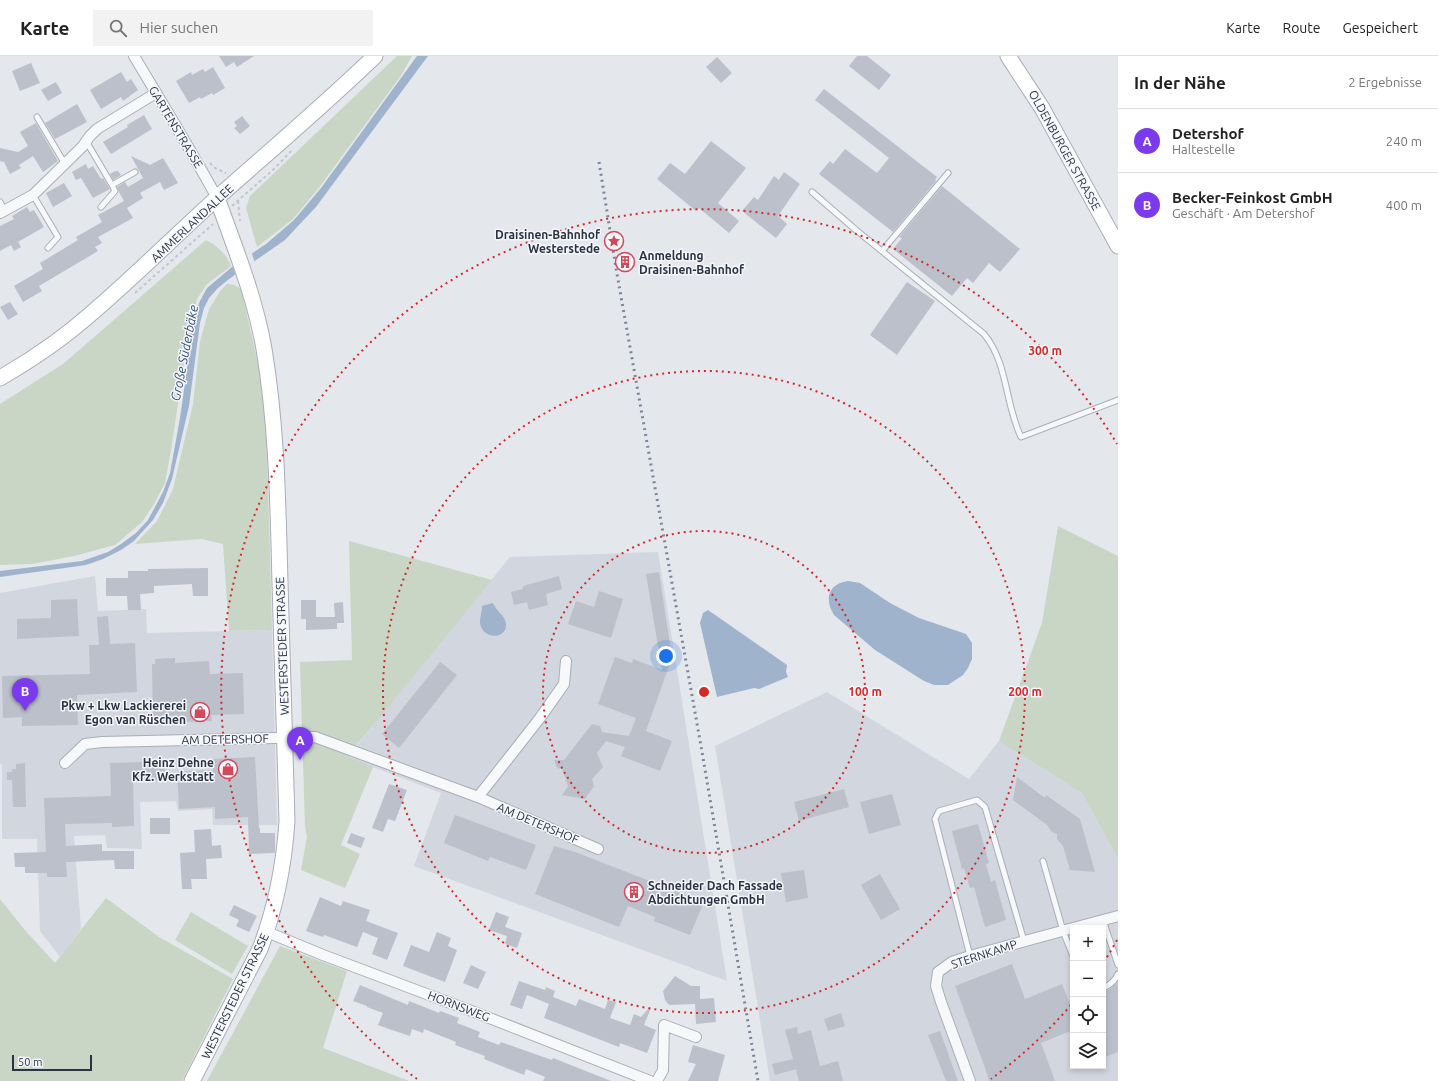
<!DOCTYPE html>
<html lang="de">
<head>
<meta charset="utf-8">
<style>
	:root { --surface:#fff; --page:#f2f2f2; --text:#222; --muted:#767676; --line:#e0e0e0; --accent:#7c3aed }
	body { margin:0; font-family:Ubuntu,sans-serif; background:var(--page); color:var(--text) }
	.controls { position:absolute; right:12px; bottom:12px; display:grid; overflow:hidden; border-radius:0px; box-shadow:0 2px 6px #0003 }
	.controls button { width:36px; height:36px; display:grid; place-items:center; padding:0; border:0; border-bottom:1px solid var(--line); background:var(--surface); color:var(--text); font:20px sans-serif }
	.scale { position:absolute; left:12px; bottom:10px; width:80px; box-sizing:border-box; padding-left:4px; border:2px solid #2b3445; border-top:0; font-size:11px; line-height:14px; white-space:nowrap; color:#2b3445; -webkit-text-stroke:3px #f4f6f9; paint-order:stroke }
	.you { position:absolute; left:666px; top:600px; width:14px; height:14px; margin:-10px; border:3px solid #fff; border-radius:50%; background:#1a73e8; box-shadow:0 0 0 6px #1a73e833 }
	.badge { display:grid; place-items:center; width:26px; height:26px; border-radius:50%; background:var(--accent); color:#fff; font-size:13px; font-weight:700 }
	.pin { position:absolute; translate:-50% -33px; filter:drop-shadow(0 1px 2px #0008) }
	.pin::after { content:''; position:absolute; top:21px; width:14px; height:12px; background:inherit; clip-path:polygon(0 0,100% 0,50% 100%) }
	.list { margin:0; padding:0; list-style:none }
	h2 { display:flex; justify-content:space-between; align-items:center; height:52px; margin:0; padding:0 16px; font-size:17px }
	h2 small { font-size:13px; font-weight:400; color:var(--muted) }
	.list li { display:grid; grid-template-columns:26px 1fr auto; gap:12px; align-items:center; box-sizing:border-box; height:64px; padding:0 16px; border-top:1px solid var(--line) }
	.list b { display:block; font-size:15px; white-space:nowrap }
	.list p { margin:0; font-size:13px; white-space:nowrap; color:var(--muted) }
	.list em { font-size:13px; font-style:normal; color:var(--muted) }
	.icon { flex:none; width:22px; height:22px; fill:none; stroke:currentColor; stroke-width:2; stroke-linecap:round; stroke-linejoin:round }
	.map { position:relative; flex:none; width:1118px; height:1025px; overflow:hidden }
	header { display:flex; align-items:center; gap:24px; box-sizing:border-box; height:56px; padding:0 20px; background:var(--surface); border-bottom:1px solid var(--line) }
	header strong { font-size:19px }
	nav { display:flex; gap:22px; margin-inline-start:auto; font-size:14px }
	.search { width:280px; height:36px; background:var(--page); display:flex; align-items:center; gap:10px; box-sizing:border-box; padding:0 14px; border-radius:0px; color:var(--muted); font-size:15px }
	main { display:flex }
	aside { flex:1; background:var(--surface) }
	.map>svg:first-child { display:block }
	.built { fill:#d2d6de; fill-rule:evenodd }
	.green { fill:#c9d6c5 }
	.water { fill:#9fb4cc }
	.pier { fill:#e4e7ec }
	.building { fill:#bbc0ca }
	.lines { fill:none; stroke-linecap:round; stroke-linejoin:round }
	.service-casing { stroke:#a9aeb7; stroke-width:7 }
	.minor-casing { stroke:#a9aeb7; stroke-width:12 }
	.secondary-casing { stroke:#a9aeb7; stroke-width:17 }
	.path { stroke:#c2c5cb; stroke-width:2; stroke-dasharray:3 3; stroke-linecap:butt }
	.service { stroke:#f7f8fa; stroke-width:5 }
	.minor { stroke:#f7f8fa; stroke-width:10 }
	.secondary { stroke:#fff; stroke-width:15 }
	.rail { stroke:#7d8696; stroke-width:3; stroke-dasharray:2 4; stroke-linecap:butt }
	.ring { fill:none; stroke:#d62828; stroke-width:2; stroke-dasharray:2 4 }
	.labels { text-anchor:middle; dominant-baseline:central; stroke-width:3; stroke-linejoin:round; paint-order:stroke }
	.street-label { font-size:12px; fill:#2b3445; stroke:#f4f6f9 }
	.poi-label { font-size:12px; font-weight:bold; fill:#2b3445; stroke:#f4f6f9; text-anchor:end }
	.water-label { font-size:13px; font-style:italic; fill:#34527a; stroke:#f4f6f9 }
	.centre { fill:#d62828; stroke:#f4f6f9; stroke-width:2 }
	.ring-label { font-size:12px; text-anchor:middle; font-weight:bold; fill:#d62828; stroke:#f4f6f9; stroke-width:3; stroke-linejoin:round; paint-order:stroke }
</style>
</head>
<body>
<header>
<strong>Karte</strong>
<div class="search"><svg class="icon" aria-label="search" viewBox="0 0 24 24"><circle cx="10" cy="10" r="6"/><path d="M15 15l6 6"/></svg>Hier suchen</div>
<nav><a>Karte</a><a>Route</a><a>Gespeichert</a></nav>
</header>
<main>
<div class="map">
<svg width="1118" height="1025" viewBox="0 0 1118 1025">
	<rect width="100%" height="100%" fill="#e4e7ec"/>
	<!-- built -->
	<path class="built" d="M658,496l69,429 -313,-115 27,-73 -94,-36 36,-43 127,-157z
		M95,520l3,35 48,-2 1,24 125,-3 5,195h-64l-1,-16 -34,2 -2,-10 -36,1 2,47 -35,-1 -2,-13 -31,1 7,93 -21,28 -20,-26 -3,-92h-35v-76l-2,2v-172z
		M827,636l142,87 30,-38 83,52 36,66v222h-348l-55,-335zM1073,872h30v138h-30z"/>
	<!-- green -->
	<path class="green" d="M397,0h15l-12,21 -82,112 -25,30 -36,28 -11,-39 4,-12z
		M206,184c12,6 20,14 25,26l-24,18 -10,15 -7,24 -19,127 -6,33 -11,21 -12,18 -27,23 -41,11 -41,8 -33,1v-161l63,-40z
		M227,228l7,1 7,4 18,79 7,47 6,215 -43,1 -6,-87 -21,-5 -67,5 22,-23 16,-32 20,-85 7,-62 9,-33 12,-19z
		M1058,470l60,30v303l-36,-66 -83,-52 43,-118z
		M349,485l143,39 -109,134 -36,42 26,11 -32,78 19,9 -15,34 -44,-18 6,-33 -2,-10 -5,-165 52,-2z
		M106,842l53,39 74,42 -51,102h-182v-182l24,30 31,34z
		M191,856l57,34 -16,28 -57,-34z
		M280,890l67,25 -24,77 86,33h-202z"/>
	<!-- water -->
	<path class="water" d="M417,0h11l-95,128 -17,23 -18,19 -13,14 -56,39 -11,9 -9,10 -5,10 -4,15 -11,83 -17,73 -9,24 -10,17 -19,21 -13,9 -18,9 -17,6 -86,12v-6l82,-10 26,-9 13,-8 15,-11 12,-13 15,-28 7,-19 10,-55 7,-49 3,-32 4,-20 6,-16 7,-13 25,-21 34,-23 28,-24 27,-32z
		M848,525l12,2 30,20 29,15 47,16 6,9v16l-4,9 -5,7 -15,10h-14l-10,-4 -49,-31 -41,-35c-10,-16 -6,-31 14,-34z
		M493,547c3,8 12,12 13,21 1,16 -25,16 -26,-2 0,-5 2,-10 2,-16z
		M708,554l79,55 -1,7 2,5 -29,12 -5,-1 -37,9 -17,-74 3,-10z"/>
	<!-- pier -->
	<path class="pier" d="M251,195l4,12 -19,14 -4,-13z"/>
	<!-- building -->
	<path class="building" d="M219,0h35l-17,11 -3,-5 -8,5z
		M857,0h10l24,19 -12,15 -30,-24z
		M717,1l15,16 -11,10 -15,-16z
		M31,7l9,20 -20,8 -8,-20z
		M213,11l12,21 -12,7 -1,-2 -11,6 -1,-2 -11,6 -13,-22 15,-9 1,3 11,-6 2,3z
		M121,16l6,10 4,-3 7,11 -15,11 -2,-4 -20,12 -11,-19z
		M56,26l6,11 -14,8 -7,-11z
		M824,33l113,88 -2,3 1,1 -43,51 -74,-58 11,-13 3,3 12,-15 32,24 12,-15 -74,-58z
		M77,48l10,18 -32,17 -10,-16z
		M144,59l8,14 -41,25 -8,-12 25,-15 -1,-2z
		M242,60l8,10 -10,8 -6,-6 3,-2 -3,-4z
		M36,67l22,38 -15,11 -10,-16 -14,9 2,3 -11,6 -6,-12 -4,-1v-13l18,4 10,-6 -8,-14z
		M711,85l35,27 -28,35 21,18 -10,12 -30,-25 -3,3 -39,-32 13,-16 15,11z
		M131,100l19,9 13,-7 15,25 -14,7 -4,-8 -20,11 3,5 -16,10 6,10 -35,19 4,6 -7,4 3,4 -59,35 3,5 -19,11 -9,-16 29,-17 -3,-6 38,-23 -2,-3 26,-15 -4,-7 26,-14 -5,-9 -2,-5 8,-5 3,5 15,-9z
		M86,108l2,5 5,-3 8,13 2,-1 7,11 -17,9 -12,-20 -5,2 -4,-8z
		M115,115h3l3,4 -8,5 -3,-6z
		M784,116l16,12 -22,32 9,8 -11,14 -34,-27 12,-14 4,3 16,-24 5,4z
		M64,127l8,13 -19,11 -7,-14z
		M942,130l78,63 -20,23 -11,-9 -16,20 -6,-5 -15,18 -59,-47 9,-11 -3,-1z
		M27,151l3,5 4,-2 10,17 -26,15 3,5 -7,4 -3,-6 -11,6v-25l14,-7 -2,-3z
		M907,226l28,19 -38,54 -27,-20z
		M10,246l8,12 -10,6 -8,-13z
		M208,512v28h-15l-1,-12 -38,2v7l-14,1 1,16h-13l-1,-14h-21v-18h22v-7h20v-2z
		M659,516l14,92 -3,-1 -24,68 26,10 -12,30 -39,-15 4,-9 -19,-6 -9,12 6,14 -11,12 2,7 -9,13 -23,-4 6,-9 -6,-17 -5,-1 -3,-8h10l28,-36 8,2 2,6 27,4 7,-18 -38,-14 17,-47 17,6 1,-4 29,11 -16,-96z
		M559,520l3,13 -16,5 2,11 -19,5 -2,-8 -13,3 -3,-13 12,-3v-3z
		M599,535l24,8 -12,39 -43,-14 8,-23 18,6z
		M77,543l2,37 -62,3v-20l34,-1v-18z
		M301,544h15v17h19l-1,-14 9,-1 1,21h-7v6l-31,1v-11h-5z
		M108,560l2,28 25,-1 2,49 -60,3 1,30 -56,1v-9l-19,1 -1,-42 88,-2 -1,-29h10l-2,-28z
		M175,602v5l34,-2 1,13 33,-1 1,41 -33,1 1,6 -28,1v-2l-31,1 -1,-57h3v-5z
		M440,606l17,13 -58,73 -17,-14z
		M255,701l4,71h1v5h15v20l-26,1 -1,-37 -33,2v-12l-36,2 -2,-37 36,-2v-11z
		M142,705h23v19l-32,1 1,45 -22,1v-4l-47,1 1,22 36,-2v7h32v18h-19l-1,-9 -48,2 1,15h-20v-4h-22v-6h-10l-1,-14 32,-1 -2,-54 67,-2 -1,-33 32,-1z
		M25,707l1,44h-13l-1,-27h-5v-8h5v-3h4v-5z
		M1017,721l28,21 1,-3 34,24 15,53 -25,-2 -7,-24 -6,-7v-5l-5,-2 -5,-7 -34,-25z
		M389,728l18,6 -12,31 -7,-2 -5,13 -11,-4z
		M844,733l5,18 -50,14 -5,-19z
		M892,738l9,31 -32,9 -9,-32z
		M455,759l81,30 -10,25 -36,-13 -2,4 -44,-18z
		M150,762h20v16h-20z
		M978,768l11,39 -3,1 5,18 4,-2 11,40 -21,7 -11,-40 -4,1 -6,-20 -2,1 -10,-38z
		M211,773l1,17 9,-1 1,13 -16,1 1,20h-16l1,10h-10l-2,-36 15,-1 -1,-22z
		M351,777l14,5 -4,10 -14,-5z
		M554,790l21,6 129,50 -14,33 -36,-14 1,-4 -27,-11 -9,21 -84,-33z
		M804,814l4,28 -22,4 -5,-29z
		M880,818l20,35 -19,11 -20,-35z
		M320,841l21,9 2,-5 27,9 -4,11 32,12 -11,27 -15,-6 6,-16 -15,-6 -6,15 -33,-12 -1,2 -17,-6z
		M234,849l23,11 -8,16 -13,-6 3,-6 -10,-5z
		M496,856l13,5 -4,10 17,6 -5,15 -12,-4 2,-8 -18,-6z
		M437,876l14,6 -3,8 9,4 -12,32 -42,-16 8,-21 18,7z
		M1012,908l13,35 37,-15 7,18 4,-2v30l-32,13 14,38h-66l-5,-16 -29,-79z
		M471,909l15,7 -8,17 -15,-6z
		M675,920l16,10h9v13l14,-1 2,24 -20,2 -1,-20 -26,1 -4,-5 -2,-9z
		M519,925l26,9 1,-3 9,4 -2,6 23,9 3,-7 26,10 3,-9 8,2 -6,16 20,7 4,-11 7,3 9,-10 1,1 -7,17 12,5 -9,23 -27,-10 -1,4 -75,-29 5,-14 -22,-9 -5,14 -12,-4z
		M1118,926v70l-15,6v-66l7,-3z
		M360,929l48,20 1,-4 30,12 1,-2 19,7 -2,5 23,9 -2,5 21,8 2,-3 51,18 1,-2 58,23h-68l2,-4 -19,-8 -2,6 -40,-16 1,-3 -30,-11 1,-3 -32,-13 -1,4 -11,-4 -2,7 -21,-7 -11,-4 5,-12 -16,-6v-1l-14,-5z
		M841,957l4,13 -17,5 -4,-12z
		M797,971l1,7 13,-4 9,36 18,-5 5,20h-44l-3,-12 -21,6 -3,-11 21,-5 -8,-29z
		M940,975l18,50h-12l-18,-46z
		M693,989l32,10 -7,26h-30l8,-17 -8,-2z"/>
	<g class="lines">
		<!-- service casing -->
		<g class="service-casing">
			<path id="service" d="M37,61l28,47
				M86,85l26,44 23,-13
				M812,136l44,38 128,104c24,29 21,70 37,103l97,-37
				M33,139l25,42 -10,11
				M0,146l5,8
				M101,151l14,-16 -3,-6
				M882,195l66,-78
				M1043,805l20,70 10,25
				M1103,864l15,45
				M970,900l-35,-137 4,-8 38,-11 8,7 39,134
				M1103,932c7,-3 12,-7 15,-14"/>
		</g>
		<!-- minor casing -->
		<g class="minor-casing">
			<path id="minor" d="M134,0c28,47 57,94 83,142
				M0,157l33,-18 50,-49 6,-9 8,-8 59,-36
				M65,707l20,-19 17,-2 213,-5 163,60 120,52
				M478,741l62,-79 24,-34 2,-23
				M1073,872l45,-12
				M267,876l56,23 146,55 181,71
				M657,1025l6,-11 1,-45 32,12
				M970,1025l-29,-79 -5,-16 2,-14 14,-10 18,-6 103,-28"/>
		</g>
		<!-- secondary casing -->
		<g class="secondary-casing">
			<path id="secondary" d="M1008,0l34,52 76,138
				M0,322c33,-19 65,-41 93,-66 43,-37 83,-77 125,-115 52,-46 106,-92 157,-141
				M192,1025l68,-132c16,-42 24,-82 27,-128 -2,-79 -5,-158 -7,-238 -2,-78 -3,-156 -16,-234 -9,-52 -29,-101 -47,-151"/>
		</g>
		<!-- path -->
		<path class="path" d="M210,107l5,5 11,5
			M238,145l2,20
			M232,150l43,-38 18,-19
			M135,237l78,-69"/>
		<!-- service -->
		<use href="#service" class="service"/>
		<!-- minor -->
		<use href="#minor" class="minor"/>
		<!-- secondary -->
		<use href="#secondary" class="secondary"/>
		<!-- rail -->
		<path class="rail" d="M599,106l18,112 84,472 57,335"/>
	</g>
	<!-- distance rings -->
	<g class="ring">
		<circle cx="704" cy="636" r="161"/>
		<circle cx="704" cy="636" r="321"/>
		<path d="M1117 884A482 482 0 0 1 1104 906M1071 949A482 482 0 0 1 991 1023M417 1023A482 482 0 1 1 1117 388"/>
	</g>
	<!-- icons -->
	<defs>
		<g id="sight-ring" transform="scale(1)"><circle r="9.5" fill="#f4f6f9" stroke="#d1495b" stroke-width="1.5"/><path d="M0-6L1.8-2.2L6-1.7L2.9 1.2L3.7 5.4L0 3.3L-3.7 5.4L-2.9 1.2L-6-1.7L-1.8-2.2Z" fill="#d1495b"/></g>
		<g id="building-ring" transform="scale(1)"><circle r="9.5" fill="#f4f6f9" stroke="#d1495b" stroke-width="1.5"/><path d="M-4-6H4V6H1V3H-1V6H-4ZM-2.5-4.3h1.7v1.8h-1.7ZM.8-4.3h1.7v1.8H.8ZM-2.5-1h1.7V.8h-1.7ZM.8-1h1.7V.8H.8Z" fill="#d1495b"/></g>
		<g id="shop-ring" transform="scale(1)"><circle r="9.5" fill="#f4f6f9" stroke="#d1495b" stroke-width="1.5"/><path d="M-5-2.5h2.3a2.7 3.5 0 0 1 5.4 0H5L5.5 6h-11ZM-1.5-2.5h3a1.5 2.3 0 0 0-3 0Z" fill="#d1495b"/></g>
	</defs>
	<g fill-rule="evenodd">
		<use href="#sight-ring" x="614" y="185"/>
		<use href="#building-ring" x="625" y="206"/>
		<use href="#shop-ring" x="200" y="656"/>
		<use href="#shop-ring" x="228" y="713"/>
		<use href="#building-ring" x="634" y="836"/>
	</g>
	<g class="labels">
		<!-- street labels -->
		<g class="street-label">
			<text transform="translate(176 71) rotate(59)">GARTENSTRASSE</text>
			<text transform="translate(1065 94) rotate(61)">OLDENBURGER STRASSE</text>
			<text transform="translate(192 167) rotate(-43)">AMMERLANDALLEE</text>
			<text transform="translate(282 590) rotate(-92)">WESTERSTEDER STRASSE</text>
			<text transform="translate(225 683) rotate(-1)">AM DETERSHOF</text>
			<text transform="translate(538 767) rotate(23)">AM DETERSHOF</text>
			<text transform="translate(984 898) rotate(-18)">STERNKAMP</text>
			<text transform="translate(235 940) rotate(-64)">WESTERSTEDER STRASSE</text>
			<text transform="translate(459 950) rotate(21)">HORNSWEG</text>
		</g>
		<!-- poi labels -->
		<g class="poi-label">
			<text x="600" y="178">Draisinen-Bahnhof<tspan x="600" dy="14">Westerstede</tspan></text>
			<text x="639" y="199" text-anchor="start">Anmeldung<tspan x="639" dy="14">Draisinen-Bahnhof</tspan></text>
			<text x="186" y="649">Pkw + Lkw Lackiererei<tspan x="186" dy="14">Egon van Rüschen</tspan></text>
			<text x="214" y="706">Heinz Dehne<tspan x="214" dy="14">Kfz. Werkstatt</tspan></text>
			<text x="648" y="829" text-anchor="start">Schneider Dach Fassade<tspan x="648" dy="14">Abdichtungen GmbH</tspan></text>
		</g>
		<!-- water labels -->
		<g class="water-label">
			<text transform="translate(184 297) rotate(-79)">Große Süderbäke</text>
		</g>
	</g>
	<circle cx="704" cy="636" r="6" class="centre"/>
	<g class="ring-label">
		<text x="1045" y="299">300 m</text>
		<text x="865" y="640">100 m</text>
		<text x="1025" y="640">200 m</text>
	</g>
</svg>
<div class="controls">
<button>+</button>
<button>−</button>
<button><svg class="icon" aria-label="locate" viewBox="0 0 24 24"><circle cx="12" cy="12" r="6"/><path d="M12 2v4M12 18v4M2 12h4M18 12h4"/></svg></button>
<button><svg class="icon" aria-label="layers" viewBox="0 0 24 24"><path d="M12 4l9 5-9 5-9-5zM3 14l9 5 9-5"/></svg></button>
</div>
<div class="scale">50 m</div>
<div class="you"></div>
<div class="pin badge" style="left:300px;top:704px">A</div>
<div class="pin badge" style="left:25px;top:655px">B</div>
</div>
<aside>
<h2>In der Nähe<small>2 Ergebnisse</small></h2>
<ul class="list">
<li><span class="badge">A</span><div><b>Detershof</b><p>Haltestelle</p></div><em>240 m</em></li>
<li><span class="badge">B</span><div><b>Becker-Feinkost GmbH</b><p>Geschäft · Am Detershof</p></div><em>400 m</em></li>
</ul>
</aside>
</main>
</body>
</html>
